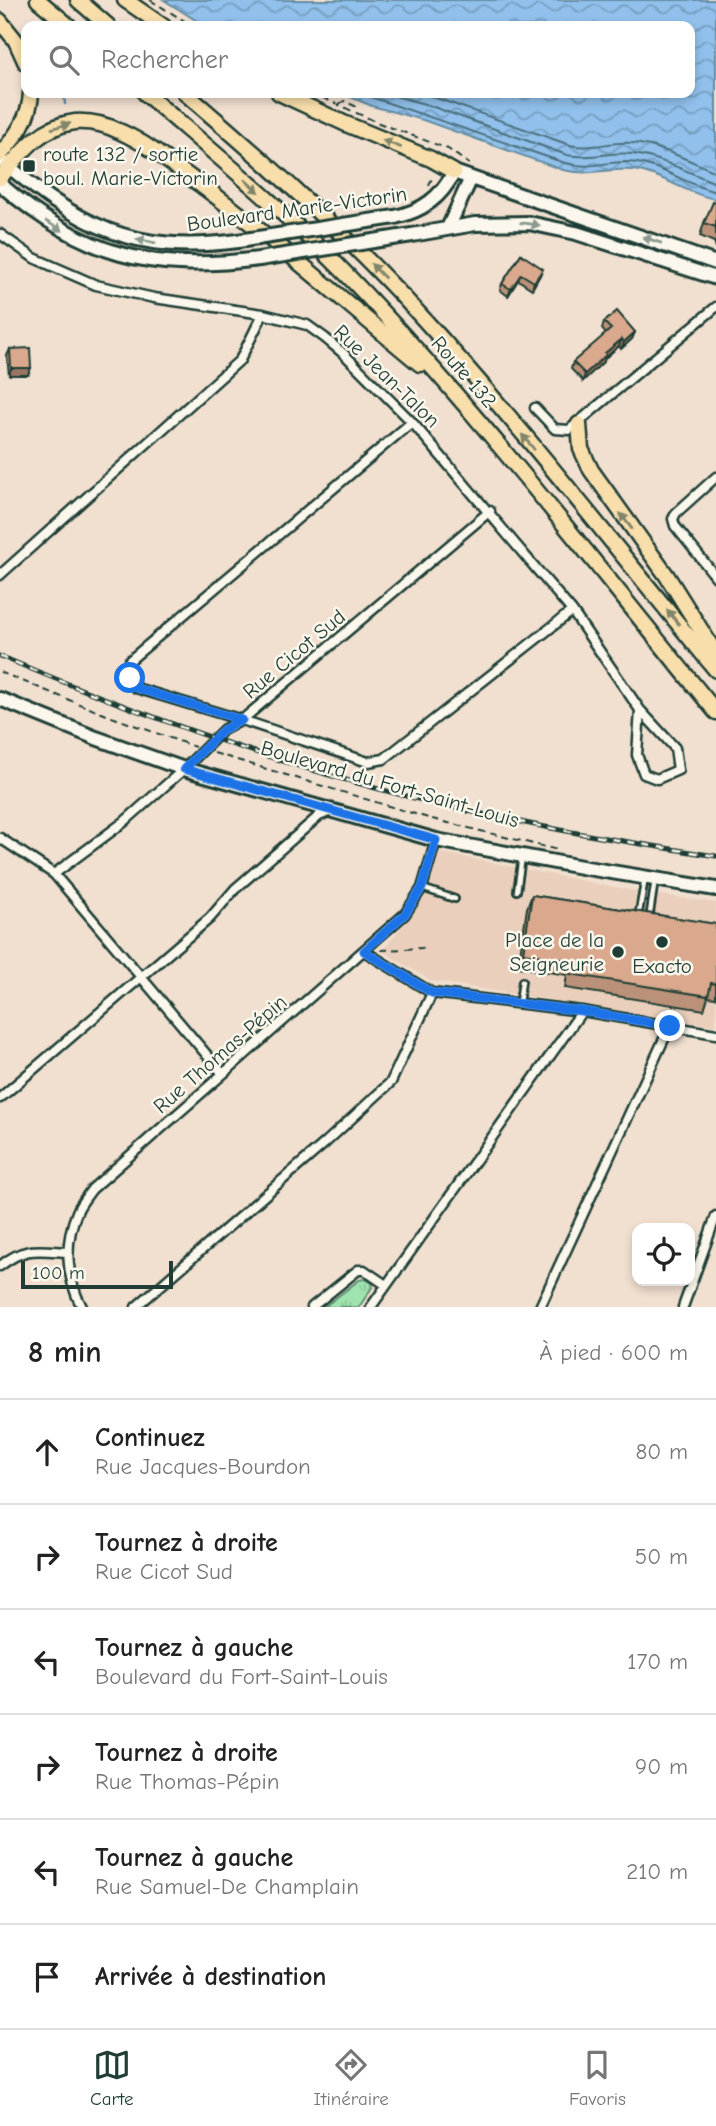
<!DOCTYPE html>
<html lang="fr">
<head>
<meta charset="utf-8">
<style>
	:root { --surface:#fff; --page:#f6f6f6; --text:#222; --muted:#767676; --line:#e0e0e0; --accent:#1f3d34 }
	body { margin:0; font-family:"Comic Neue",sans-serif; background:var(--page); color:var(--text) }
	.controls { position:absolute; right:21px; bottom:21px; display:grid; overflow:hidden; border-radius:14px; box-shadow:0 4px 10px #0003 }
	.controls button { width:63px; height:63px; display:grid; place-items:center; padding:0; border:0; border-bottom:2px solid var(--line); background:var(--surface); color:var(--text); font:35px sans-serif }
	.scale { position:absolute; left:21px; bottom:18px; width:152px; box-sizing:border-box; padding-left:7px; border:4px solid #1f3d34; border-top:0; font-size:19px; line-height:24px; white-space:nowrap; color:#1f3d34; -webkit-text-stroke:5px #fbf7ec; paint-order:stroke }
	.stop { position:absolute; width:21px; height:21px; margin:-16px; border:5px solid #1a73e8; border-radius:50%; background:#fff }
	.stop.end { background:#1a73e8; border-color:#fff; box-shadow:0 2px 7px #0008 }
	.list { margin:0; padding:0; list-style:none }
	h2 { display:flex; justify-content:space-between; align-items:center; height:91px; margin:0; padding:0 28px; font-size:30px }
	h2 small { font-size:23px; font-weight:400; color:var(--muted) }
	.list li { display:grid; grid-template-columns:46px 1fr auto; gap:21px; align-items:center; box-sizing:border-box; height:105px; padding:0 28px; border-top:2px solid var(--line) }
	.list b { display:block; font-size:26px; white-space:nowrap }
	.list p { margin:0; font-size:23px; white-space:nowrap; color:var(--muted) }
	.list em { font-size:23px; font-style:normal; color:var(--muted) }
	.icon { flex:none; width:38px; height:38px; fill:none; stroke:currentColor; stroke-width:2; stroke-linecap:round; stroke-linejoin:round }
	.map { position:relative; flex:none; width:716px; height:1307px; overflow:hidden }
	.search { position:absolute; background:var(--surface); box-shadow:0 4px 10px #0003; left:21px; right:21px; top:21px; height:77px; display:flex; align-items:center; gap:18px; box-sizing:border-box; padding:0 24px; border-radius:14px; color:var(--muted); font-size:26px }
	.sheet { height:721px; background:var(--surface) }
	nav { display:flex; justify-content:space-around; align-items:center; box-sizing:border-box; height:98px; border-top:2px solid var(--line); background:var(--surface); font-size:19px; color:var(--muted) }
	nav a { display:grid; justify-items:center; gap:4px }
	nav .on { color:var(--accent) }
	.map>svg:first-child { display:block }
	.built { fill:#ead0bc }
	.grass { fill:url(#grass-tufts); stroke:#5f9072; stroke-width:2 }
	.water { fill:url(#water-waves); stroke:#638ca2; stroke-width:2 }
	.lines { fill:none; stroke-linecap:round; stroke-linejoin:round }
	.shore { stroke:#4c717d; stroke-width:2 }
	.stream { stroke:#638ca2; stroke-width:2.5 }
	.lane-casing { stroke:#1f3d34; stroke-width:10 }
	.street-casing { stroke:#1f3d34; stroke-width:13 }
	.secondary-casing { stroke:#1f3d34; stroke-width:18 }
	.highway-casing { stroke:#1f3d34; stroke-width:19 }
	.path { stroke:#1f3d34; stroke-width:2; stroke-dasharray:7 5; stroke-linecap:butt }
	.lane { stroke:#fbf7ec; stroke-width:4.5 }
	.street { stroke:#fbf7ec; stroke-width:8 }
	.secondary { stroke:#fbf7ec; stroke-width:12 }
	.highway { stroke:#f8deab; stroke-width:14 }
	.rail-casing { stroke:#1f3d34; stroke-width:5 }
	.rail { stroke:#fbf7ec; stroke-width:2.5; stroke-dasharray:8; stroke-linecap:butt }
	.secondary-bridge-casing { stroke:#1f3d34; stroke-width:18; stroke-linecap:butt }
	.secondary-bridge { stroke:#fbf7ec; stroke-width:12 }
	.wall { fill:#bb9179; stroke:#1f3d34; stroke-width:2 }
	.shaded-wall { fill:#997663; stroke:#1f3d34; stroke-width:2 }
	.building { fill:#daa98d; stroke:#1f3d34; stroke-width:2 }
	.oneway { fill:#81856a }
	.oneway2 { fill:#8d9a90 }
	.route { stroke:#1a73e8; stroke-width:9 }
	.poi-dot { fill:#1f3d34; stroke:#fbf7ec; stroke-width:2.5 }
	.labels { text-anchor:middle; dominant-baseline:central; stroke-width:5; stroke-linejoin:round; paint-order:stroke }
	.poi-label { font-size:21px; fill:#1f3d34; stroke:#fbf7ec; text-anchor:start }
	.street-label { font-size:21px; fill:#1f3d34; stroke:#fbf7ec }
</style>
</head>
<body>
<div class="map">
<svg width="716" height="1307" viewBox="0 0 716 1307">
	<defs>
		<pattern id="grass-tufts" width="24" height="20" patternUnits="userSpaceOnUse" patternTransform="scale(1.75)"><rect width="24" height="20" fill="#9fe4b0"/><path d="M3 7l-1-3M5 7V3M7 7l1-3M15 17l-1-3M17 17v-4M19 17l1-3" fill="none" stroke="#88c498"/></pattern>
		<pattern id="water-waves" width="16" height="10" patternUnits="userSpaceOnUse" patternTransform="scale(1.75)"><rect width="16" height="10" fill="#90c0eb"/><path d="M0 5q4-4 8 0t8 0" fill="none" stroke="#759dbf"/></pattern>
	</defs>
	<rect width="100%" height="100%" fill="#f1e0d0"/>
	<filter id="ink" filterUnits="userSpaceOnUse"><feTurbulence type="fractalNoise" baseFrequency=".0143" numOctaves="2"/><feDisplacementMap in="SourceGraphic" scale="14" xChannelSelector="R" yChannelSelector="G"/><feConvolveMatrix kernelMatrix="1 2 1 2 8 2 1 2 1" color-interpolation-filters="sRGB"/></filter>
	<g filter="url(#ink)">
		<!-- built -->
		<path class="built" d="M438,852l197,39 81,12v123l-285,-45 -49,-30 27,-33 18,-31z"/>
		<!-- grass -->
		<path class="grass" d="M364,1279l7,3 2,4 -14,21h-35l35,-27z"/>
		<!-- water -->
		<path class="water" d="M164,0h552v199c-27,-4 -51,-23 -77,-28 -27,-5 -48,6 -76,-1l-140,-50 -51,-14 -31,-13h349v-67h-485z"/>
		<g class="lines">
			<!-- shore -->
			<path class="shore" d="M359,93l206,70c26,7 40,-2 64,-1 31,2 58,23 87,30
				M384,93l44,12 139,50c23,5 43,-4 66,-1 29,4 56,19 83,29
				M422,93l148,52c21,5 40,-4 61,-2 29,2 58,18 85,29"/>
			<!-- stream -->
			<path class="stream" d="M64,93l1,11"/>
			<!-- lane casing -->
			<g class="lane-casing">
				<path id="lane" d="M422,888l33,11
					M517,891l5,-34
					M639,912l6,-34
					M650,913l5,-33
					M519,1003l3,-22"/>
			</g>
			<!-- street casing -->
			<g class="street-casing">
				<path id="street" d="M0,234l34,24 62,27 58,13 109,16 44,11 18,13 19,16 68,68 160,189 68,99 35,38 3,22 -21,9 -13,-5 -7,-19 3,-45
					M535,408l20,21 14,1 147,-123
					M412,422l-283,239 1,17 6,10 106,32 126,42 16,-3 188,-148
					M716,477l-40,36 -3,6 2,7 41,51
					M0,575l240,-215 23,-46
					M0,838l54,36 169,200
					M54,874l70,-52 60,-53 39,-39 19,-10 248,-209
					M364,951l68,42 150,18 134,23
					M0,1098l210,-180 25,-29 84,-73 14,-6
					M0,1266c25,-20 37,-16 67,-14
					M82,1307c-16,-29 -18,-64 -5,-95 3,-8 10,-16 15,-23l313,-275 17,-26 14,-48
					M136,1307l189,-164 66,-61 41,-89
					M312,1307l46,-37h6l22,15
					M371,1307l211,-296
					M540,1307l130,-281
					M683,1307l33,-91"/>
			</g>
			<!-- secondary casing -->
			<g class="secondary-casing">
				<path id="secondary" d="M0,159c79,67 132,96 238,82
					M0,184c83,72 150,89 259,75
					M395,217c27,-6 46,-19 59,-45l262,91
					M448,228l23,-50
					M412,235l63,-11 54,-1 47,10 140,45
					M0,699l96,39 88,31 252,71 151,28 129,21"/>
			</g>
			<!-- highway casing -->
			<g class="highway-casing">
				<path id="highway" d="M38,0l31,26
					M78,0l30,26
					M125,0l38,26
					M0,21l16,20 10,22
					M145,93c69,60 141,119 205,185 131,136 246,288 366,434
					M185,93c82,70 162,142 235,222 104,114 198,236 296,355
					M279,93l67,31 85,35 23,13
					M0,155c16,-19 30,-37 31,-62
					M0,178c21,-25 40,-52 75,-56 16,-1 32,3 46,10 29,13 54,35 80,53 76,56 146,119 219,179
					M579,424l2,25 10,21 76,106 49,78"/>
			</g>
			<!-- path -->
			<path class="path" d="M150,0l43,26
				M312,93l67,30 69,26 21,15
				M339,104l5,-3 11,5v6
				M429,186l4,-11
				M714,241l2,7
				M0,672l109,44 86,31
				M214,753l214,65 130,32
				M381,950l44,-2"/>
			<!-- lane -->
			<use href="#lane" class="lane"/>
			<!-- street -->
			<use href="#street" class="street"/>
			<!-- secondary -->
			<use href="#secondary" class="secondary"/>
			<!-- highway -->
			<use href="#highway" class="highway"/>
			<!-- rail casing -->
			<g class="rail-casing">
				<path id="rail" d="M0,656c133,56 269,106 410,141 101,26 203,43 306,59"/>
			</g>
			<!-- rail -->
			<use href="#rail" class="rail"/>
			<!-- secondary-bridge casing -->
			<g class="secondary-bridge-casing">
				<path id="secondary-bridge" d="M238,241l157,-24
					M259,259l153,-24"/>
			</g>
			<!-- secondary-bridge -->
			<use href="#secondary-bridge" class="secondary-bridge"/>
		</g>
		<!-- wall -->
		<path class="wall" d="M716,203v40l-16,-7 4,-13z
			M521,254l19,21 -8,14 -14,-9 -10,16 -8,-6 2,-6z
			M604,322l31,10 -3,7 -11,10 -2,-3 -14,12 -1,3 -21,20 -12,-12 2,-7 33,-28 -4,-5z
			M10,349l18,26h-19l-2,-19z
			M532,895l184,29v74l-8,-1 -4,13 -139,-22 2,-13 -49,-8 9,-59z"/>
		<!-- shaded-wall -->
		<path class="shaded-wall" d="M543,269l-3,6 -8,14 2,-7z
			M521,274l-3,6 -10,16 3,-7z
			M635,332l-3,7 -11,10 3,-7z
			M622,339l-3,7 -14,12 -1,3 -21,20 2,-7 20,-21z
			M11,368h20l-3,7h-19z"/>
		<!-- building -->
		<path class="building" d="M713,202l3,1v24l-12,-4z
			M521,254l22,15 -9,13 -13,-8 -10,15 -9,-5z
			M617,311l18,21 -11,10 -2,-3 -17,14 1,2 -21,19 -12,-12 38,-33 -7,-7z
			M30,348l1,20h-20l-1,-19z
			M532,895l184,29v60l-5,-1 -3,13 -138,-22 2,-13 -49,-8z"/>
		<!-- one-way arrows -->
		<defs><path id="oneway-solid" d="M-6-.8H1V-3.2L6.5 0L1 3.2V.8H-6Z" transform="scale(1.75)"/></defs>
		<g class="oneway">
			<use href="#oneway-solid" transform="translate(61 126) rotate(-16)"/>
			<use href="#oneway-solid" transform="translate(392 144) rotate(-159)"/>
			<use href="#oneway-solid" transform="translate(252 186) rotate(42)"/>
			<use href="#oneway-solid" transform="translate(378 271) rotate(-134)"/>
			<use href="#oneway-solid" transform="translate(528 442) rotate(-130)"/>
			<use href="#oneway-solid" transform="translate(626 521) rotate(-127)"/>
			<use href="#oneway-solid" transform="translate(673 617) rotate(-129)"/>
		</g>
		<g class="oneway2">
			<use href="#oneway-solid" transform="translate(530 224) rotate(7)"/>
			<use href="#oneway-solid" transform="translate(54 226) rotate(31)"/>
			<use href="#oneway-solid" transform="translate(652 240) rotate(-161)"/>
			<use href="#oneway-solid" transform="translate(146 241) rotate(-169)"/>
		</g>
	</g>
	<g class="lines" filter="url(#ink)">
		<!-- route -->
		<path class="route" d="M130,678l6,10 106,32 -19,10 -39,39 252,71 -14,48 -17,26 -41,37 68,42 150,18 88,15"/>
	</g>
	<!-- markers -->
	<g class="poi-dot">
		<rect x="22" y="159" width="14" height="14" rx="3.5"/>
		<circle cx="662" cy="942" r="7"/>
		<circle cx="618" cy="952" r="7"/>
	</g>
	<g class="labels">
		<!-- poi labels -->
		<g class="poi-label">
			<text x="43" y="154">route 132 / sortie<tspan x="43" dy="24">boul. Marie-Victorin</tspan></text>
			<text x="604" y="940" text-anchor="end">Place de la<tspan x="604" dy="24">Seigneurie</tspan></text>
			<text x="662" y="966" text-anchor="middle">Exacto</text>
		</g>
		<!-- street labels -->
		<g class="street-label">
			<text transform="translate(297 209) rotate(-8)">Boulevard Marie-Victorin</text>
			<text transform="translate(464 372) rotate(49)">Route 132</text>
			<text transform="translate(387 376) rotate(44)">Rue Jean-Talon</text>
			<text transform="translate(294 654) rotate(-40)">Rue Cicot Sud</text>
			<text transform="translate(390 784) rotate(16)">Boulevard du Fort-Saint-Louis</text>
			<text transform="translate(220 1054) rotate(-41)">Rue Thomas-Pépin</text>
		</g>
	</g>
</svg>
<div class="controls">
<button><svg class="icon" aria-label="locate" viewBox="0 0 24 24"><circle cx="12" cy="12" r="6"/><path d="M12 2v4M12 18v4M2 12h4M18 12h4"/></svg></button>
</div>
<div class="scale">100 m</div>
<div class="stop" style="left:130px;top:678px"></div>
<div class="stop end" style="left:670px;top:1026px"></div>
<div class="search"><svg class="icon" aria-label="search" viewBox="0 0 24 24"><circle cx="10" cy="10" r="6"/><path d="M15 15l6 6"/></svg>Rechercher</div>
</div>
<section class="sheet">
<h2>8 min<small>À pied · 600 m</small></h2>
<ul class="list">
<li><svg class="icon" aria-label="ahead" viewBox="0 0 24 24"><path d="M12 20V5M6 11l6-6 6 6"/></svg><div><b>Continuez</b><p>Rue Jacques-Bourdon</p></div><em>80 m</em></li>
<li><svg class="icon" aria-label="right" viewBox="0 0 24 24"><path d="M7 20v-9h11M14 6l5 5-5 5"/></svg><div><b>Tournez à droite</b><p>Rue Cicot Sud</p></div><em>50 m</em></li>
<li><svg class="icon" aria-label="left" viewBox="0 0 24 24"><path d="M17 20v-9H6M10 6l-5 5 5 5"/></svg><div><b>Tournez à gauche</b><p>Boulevard du Fort-Saint-Louis</p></div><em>170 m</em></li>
<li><svg class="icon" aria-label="right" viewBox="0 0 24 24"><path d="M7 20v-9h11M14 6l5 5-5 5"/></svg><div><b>Tournez à droite</b><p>Rue Thomas-Pépin</p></div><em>90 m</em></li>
<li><svg class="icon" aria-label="left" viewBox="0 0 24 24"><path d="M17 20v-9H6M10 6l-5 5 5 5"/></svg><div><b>Tournez à gauche</b><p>Rue Samuel-De Champlain</p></div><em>210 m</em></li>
<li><svg class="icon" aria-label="arrive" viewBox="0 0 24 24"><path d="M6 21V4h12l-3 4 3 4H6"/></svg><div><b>Arrivée à destination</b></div></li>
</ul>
</section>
<nav>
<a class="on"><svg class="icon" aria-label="map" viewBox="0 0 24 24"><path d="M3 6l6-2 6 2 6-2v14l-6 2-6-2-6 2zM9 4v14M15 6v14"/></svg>Carte</a>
<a><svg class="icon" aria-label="directions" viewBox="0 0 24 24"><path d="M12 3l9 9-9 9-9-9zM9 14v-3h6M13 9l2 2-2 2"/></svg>Itinéraire</a>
<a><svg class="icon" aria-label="saved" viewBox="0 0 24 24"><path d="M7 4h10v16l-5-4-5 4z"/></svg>Favoris</a>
</nav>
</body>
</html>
